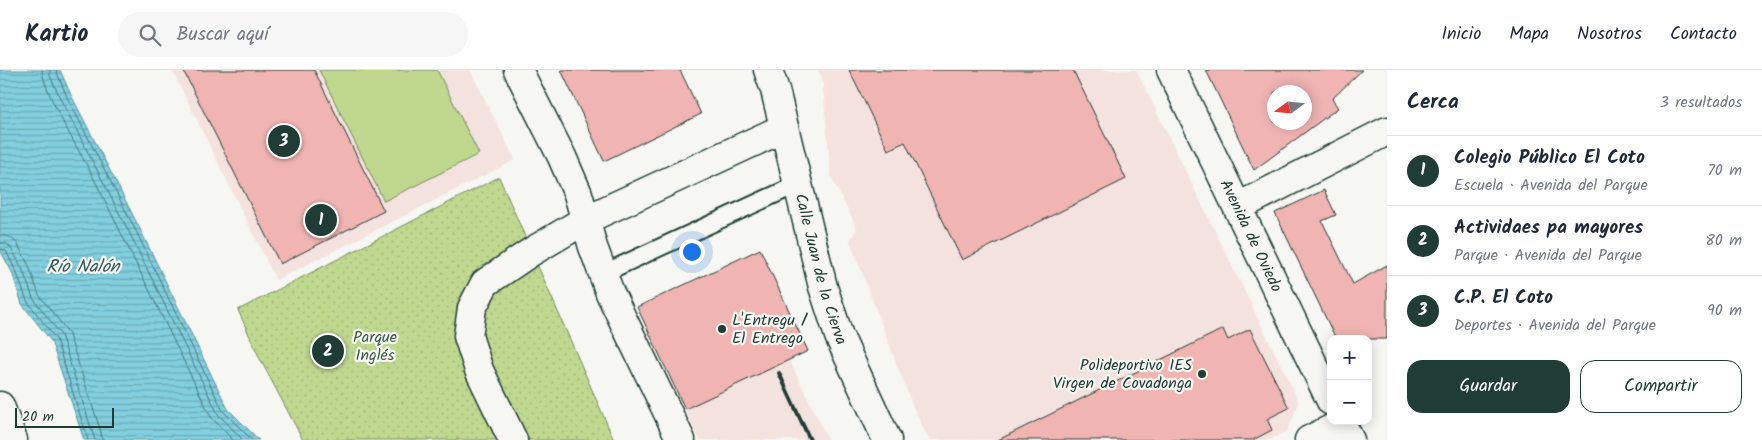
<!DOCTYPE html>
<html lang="es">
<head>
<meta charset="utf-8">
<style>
	:root { --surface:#fff; --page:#f6f6f7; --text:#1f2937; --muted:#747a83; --line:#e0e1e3; --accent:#1f3d34 }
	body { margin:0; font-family:Kalam,sans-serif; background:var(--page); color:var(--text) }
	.controls { position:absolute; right:15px; bottom:15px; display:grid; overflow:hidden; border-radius:10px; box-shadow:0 2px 12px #0003 }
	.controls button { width:45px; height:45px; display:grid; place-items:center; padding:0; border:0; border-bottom:1px solid var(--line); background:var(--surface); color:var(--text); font:25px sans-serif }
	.compass { position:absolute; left:1267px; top:15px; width:45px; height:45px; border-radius:50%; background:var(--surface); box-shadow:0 2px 12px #0003; rotate:255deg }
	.scale { position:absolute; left:15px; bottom:12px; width:99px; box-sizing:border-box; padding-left:5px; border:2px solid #1f3d34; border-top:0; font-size:14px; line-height:18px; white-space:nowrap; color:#1f3d34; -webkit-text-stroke:4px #f6f6f2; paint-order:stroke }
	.you { position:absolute; left:691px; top:181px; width:18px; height:18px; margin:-12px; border:4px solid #fff; border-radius:50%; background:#1a73e8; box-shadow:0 0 0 8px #1a73e833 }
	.badge { display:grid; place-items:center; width:32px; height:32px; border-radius:50%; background:var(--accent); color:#fff; font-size:16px; font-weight:700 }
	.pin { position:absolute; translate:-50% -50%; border:2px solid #fff; box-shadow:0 1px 5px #0006 }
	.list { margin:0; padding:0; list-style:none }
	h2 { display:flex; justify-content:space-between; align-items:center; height:65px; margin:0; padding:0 20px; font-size:21px }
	h2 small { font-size:16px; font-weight:400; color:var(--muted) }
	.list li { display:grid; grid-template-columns:32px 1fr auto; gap:15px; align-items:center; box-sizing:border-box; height:70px; padding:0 20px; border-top:1px solid var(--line) }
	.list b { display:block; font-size:19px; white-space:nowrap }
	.list p { margin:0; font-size:16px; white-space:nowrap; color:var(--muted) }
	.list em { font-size:16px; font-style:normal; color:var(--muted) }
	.actions { display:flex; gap:10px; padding:15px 20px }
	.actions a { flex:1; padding:11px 0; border:1px solid var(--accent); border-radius:15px; text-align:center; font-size:18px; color:var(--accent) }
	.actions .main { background:var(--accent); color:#fff }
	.icon { flex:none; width:28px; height:28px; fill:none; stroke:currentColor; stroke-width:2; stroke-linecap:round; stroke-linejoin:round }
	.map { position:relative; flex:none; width:1387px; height:370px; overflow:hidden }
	header { display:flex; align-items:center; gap:30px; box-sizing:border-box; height:70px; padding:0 25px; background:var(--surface); border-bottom:1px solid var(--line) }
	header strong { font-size:24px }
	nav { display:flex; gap:28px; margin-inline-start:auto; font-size:18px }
	.search { width:350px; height:45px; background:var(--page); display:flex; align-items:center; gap:12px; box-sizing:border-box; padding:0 18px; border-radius:28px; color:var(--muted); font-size:19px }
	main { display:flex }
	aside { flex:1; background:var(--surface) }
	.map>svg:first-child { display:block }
	.built { fill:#f4e2df }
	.grass { fill:#bfd88e; stroke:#6f8a61 }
	.park { fill:url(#park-dots); stroke:#6f8a61 }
	.water { fill:url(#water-rules); stroke:#5a959b }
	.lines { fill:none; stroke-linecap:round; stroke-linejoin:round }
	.shore { stroke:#477779; stroke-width:1 }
	.building { fill:#f0b4b2; stroke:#1f3d34; fill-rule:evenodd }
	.lane-casing { stroke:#1f3d34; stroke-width:20 }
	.street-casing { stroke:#1f3d34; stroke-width:31 }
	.secondary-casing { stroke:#1f3d34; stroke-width:31 }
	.primary-casing { stroke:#1f3d34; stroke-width:31 }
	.lane { stroke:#f6f6f2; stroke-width:16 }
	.street { stroke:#f6f6f2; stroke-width:28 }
	.secondary { stroke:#f6f6f2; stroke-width:28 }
	.primary { stroke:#f6f6f2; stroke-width:28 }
	.rail { stroke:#1f3d34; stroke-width:4 }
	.poi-dot { fill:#1f3d34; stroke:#f6f6f2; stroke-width:2 }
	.labels { text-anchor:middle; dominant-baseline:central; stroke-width:4.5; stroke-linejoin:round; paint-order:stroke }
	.street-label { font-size:16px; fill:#1f3d34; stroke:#f6f6f2 }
	.poi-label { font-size:16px; fill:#1f3d34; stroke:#f6f6f2; text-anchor:start }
	.park-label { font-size:16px; fill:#3f5c46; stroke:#f6f6f2 }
	.water-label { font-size:18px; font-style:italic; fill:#335a56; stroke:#f6f6f2 }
</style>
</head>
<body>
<header>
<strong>Kartio</strong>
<div class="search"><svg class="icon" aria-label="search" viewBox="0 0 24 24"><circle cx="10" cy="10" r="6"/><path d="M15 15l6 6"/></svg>Buscar aquí</div>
<nav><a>Inicio</a><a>Mapa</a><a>Nosotros</a><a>Contacto</a></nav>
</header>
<main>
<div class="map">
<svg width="1387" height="370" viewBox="0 0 1387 370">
	<defs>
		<pattern id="park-dots" width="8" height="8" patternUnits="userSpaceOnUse" patternTransform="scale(1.25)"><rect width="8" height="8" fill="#bfd88e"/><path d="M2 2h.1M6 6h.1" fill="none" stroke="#a4ba7b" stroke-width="1.8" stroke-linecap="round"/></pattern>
		<pattern id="water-rules" width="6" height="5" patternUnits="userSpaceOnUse" patternTransform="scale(1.25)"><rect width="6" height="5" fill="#82cfe0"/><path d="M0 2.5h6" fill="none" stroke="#6aa9b6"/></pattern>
	</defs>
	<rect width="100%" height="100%" fill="#f6f6f2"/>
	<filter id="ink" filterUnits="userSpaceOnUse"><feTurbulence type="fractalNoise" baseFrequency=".02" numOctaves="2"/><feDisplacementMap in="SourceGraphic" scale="10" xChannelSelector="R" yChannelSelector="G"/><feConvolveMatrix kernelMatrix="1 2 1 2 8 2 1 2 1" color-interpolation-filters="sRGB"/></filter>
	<g filter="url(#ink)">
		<!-- built -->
		<path class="built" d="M172,0h298l45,90 -239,120z
			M818,0h318l163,332 -12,29 -18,9h-340l-16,-33 -63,-166 7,-13 -26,-51 -9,-100z
			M789,289l39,81h-128l-15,-31z"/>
		<!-- grass -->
		<path class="grass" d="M319,0h118l42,84 -95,47z"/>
		<!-- park -->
		<path class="park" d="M499,107l115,263h-311l-44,-83 -21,-47z"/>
		<!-- water -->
		<path class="water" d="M0,0h60l11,25 69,134 88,180 31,31h-175l-33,-99 -29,-37 -10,-32 -12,-22z"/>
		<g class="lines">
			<!-- shore -->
			<path class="shore" d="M42,0c1,21 38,82 49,103 41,81 80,162 120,244l22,23
				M50,0v6l11,24 69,134 88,180 25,26
				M56,0l11,27 69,134 87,180 29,29
				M0,165l10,2 7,6 12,23 10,29 29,37 33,100 1,8
				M0,173l7,1 4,4 11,20 11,30 28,37 34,105
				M0,179l6,2 10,20 11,30 29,38 32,101"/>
		</g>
		<!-- building -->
		<path class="building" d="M183,0h131l70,141 -104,53z
			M561,0h119l21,44 -97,47z
			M849,0h224l53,109 -164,81 -57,-118 -17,8z
			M1206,0h156l-30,29 6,9 -84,62zM1274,22h30v30h-30z
			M1324,120l12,25 -14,6 31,63 34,-19v74h-51l-61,-126z
			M760,179l48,102 -123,58 -48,-102z
			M1223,259l5,11 22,-11 39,79 -22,11 5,11 -19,10h-255z"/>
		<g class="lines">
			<!-- lane casing -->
			<g class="lane-casing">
				<path id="lane" d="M602,204l196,-90"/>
			</g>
			<!-- street casing -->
			<g class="street-casing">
				<g id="street">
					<path d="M518,0l44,87 16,37 15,53 17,46 71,147"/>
					<path id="s1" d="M768,0l7,20 48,197 16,49 48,104"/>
					<path d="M1238,137l149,-76"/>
					<path d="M513,370l-34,-70 -11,-34 4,-28 13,-25 46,-31 54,-32 199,-92"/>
					<path d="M1309,370l32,-16"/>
				</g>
			</g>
			<!-- secondary casing -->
			<g class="secondary-casing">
				<g id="secondary">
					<path id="s2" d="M1171,0l160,331"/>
					<path d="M1340,351l10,19"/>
				</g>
			</g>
			<!-- primary casing -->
			<g class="primary-casing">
				<path id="primary" d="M0,336l13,34"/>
			</g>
			<!-- lane -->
			<use href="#lane" class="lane"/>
			<!-- street -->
			<use href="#street" class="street"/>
			<!-- secondary -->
			<use href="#secondary" class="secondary"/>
			<!-- primary -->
			<use href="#primary" class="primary"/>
			<!-- rail -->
			<path class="rail" d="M779,303l31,67"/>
		</g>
	</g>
	<!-- markers -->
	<g class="poi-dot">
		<circle cx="722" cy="259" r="5"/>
		<circle cx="1202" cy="304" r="5"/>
	</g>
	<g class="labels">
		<!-- street labels -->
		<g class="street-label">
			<text stroke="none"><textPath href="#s2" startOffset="184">Avenida de Oviedo</textPath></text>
			<text stroke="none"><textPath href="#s1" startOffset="206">Calle Juan de la Cierva</textPath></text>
		</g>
		<!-- poi labels -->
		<g class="poi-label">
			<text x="732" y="250">L'Entregu /<tspan x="732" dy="18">El Entrego</tspan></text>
			<text x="1192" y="295" text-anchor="end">Polideportivo IES<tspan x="1192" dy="18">Virgen de Covadonga</tspan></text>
		</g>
		<!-- park labels -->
		<g class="park-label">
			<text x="375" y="267">Parque<tspan x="375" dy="18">Inglés</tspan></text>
		</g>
		<!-- water labels -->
		<g class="water-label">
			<text x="83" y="197">Río Nalón</text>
		</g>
	</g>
</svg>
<div class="controls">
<button>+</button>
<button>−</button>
</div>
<svg class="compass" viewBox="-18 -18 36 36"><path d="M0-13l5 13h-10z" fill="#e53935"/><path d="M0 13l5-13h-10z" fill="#747a83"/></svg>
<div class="scale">20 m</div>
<div class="you"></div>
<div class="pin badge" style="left:321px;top:150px">1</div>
<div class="pin badge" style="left:328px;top:281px">2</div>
<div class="pin badge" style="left:284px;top:71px">3</div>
</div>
<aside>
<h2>Cerca<small>3 resultados</small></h2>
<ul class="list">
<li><span class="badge">1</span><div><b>Colegio Público El Coto</b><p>Escuela · Avenida del Parque</p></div><em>70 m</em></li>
<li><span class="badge">2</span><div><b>Actividaes pa mayores</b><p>Parque · Avenida del Parque</p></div><em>80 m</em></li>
<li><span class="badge">3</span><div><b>C.P. El Coto</b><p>Deportes · Avenida del Parque</p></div><em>90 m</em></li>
</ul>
<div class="actions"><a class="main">Guardar</a><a>Compartir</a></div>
</aside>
</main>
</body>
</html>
